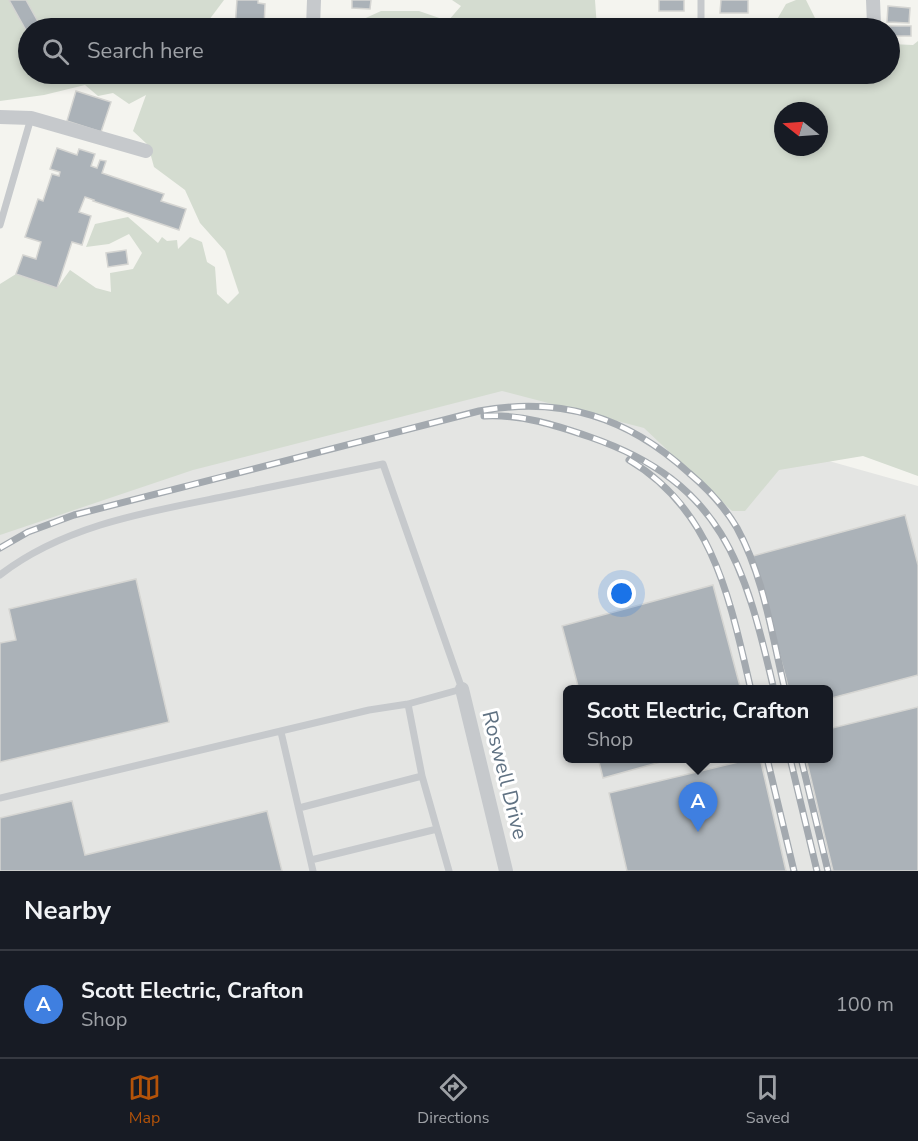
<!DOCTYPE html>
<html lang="en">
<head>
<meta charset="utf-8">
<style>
	:root { --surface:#171b24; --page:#242831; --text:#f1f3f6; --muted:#9ea1a6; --line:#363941; --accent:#b45309 }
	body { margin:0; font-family:"Nunito Sans",sans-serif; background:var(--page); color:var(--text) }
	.compass { position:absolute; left:774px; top:102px; width:54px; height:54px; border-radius:50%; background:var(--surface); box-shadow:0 3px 9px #0003; rotate:287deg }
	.you { position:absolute; left:622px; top:594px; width:21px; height:21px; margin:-15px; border:4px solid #fff; border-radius:50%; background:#1a73e8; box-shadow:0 0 0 9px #1a73e833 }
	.badge { display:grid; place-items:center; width:39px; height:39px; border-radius:50%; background:var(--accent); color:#fff; font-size:20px; font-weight:700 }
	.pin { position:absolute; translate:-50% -50px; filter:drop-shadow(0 2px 3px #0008) }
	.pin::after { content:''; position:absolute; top:32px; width:21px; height:18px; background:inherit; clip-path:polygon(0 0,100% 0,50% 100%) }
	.popup { position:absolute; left:563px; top:685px; width:270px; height:78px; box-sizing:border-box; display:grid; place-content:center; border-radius:9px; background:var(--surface); filter:drop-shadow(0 2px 4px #0005); font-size:20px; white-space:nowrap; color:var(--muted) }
	.popup b { font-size:22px; color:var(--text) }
	.popup::after { content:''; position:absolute; left:50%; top:100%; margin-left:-12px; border:12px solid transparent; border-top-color:var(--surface) }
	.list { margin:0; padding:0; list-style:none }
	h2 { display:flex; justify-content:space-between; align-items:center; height:78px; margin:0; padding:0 24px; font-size:26px }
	h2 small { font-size:20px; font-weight:400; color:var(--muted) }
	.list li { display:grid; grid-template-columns:39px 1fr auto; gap:18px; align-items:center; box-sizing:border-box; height:108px; padding:0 24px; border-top:2px solid var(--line) }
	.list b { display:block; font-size:22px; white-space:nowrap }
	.list p { margin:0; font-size:20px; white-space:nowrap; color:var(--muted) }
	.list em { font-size:20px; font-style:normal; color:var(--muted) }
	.icon { flex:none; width:33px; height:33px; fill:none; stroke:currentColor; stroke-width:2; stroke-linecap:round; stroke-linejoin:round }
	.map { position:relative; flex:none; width:918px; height:871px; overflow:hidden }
	.search { position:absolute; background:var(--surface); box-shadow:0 3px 9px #0003; left:18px; right:18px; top:18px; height:66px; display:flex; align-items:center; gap:15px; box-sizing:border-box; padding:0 21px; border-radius:33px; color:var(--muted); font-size:22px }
	.sheet { height:186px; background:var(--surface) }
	nav { display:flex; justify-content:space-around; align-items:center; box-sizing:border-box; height:84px; border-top:2px solid var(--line); background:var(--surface); font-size:16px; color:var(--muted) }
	nav a { display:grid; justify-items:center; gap:3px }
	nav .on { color:var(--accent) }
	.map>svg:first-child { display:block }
	.built { fill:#e4e5e3; fill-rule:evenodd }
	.green { fill:#d4dcd0; fill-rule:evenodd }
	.building { fill:#abb2b8; stroke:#d5d5d2; stroke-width:1.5 }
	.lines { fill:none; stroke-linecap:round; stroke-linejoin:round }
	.lane { stroke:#c6c9cc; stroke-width:7 }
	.street { stroke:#c6c9cc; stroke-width:14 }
	.rail-casing { stroke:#a3a9af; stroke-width:7 }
	.rail { stroke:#fff; stroke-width:4.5; stroke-dasharray:14; stroke-linecap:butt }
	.labels { text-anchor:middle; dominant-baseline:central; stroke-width:6; stroke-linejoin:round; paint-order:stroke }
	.street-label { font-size:21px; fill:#607283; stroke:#fff }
</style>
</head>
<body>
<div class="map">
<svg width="918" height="871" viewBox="0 0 918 871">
	<rect width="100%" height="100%" fill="#f4f4ef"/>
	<!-- built -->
	<path class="built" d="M486,365l432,121v385h-918v-361zM568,690h260v68h-260z"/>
	<!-- green -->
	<path class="green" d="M0,0h224l-15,20 6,8h-187v46h201v2l33,-2h628v-30l23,1 5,-4v435l-55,-20 -84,14 -34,41h-13l-88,-83 -142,-37 -309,79 -193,65v-251l16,-10 41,14 13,-18 26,18 15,4 -1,-19 23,-4 9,-16 -13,-19 -20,10 -23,3 9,-23 33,-7 30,26 4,-6 5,4 10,-1 1,9 12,-12 12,5 5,20 8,5 2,27 11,10 11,-11 -14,-42 -25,-28 -15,-33 -31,-23 -6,-22 -15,-14 13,-36 -17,9 -16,-11 -15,3 -13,-11 -41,10 -44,6zM783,111h36v36h-36z
		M452,0h143l2,28h-253l37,-17h38l29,10 13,-15z
		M796,0h10l14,28h-48l14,-24z"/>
	<!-- building -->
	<path class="building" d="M9,0h17l15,27 -13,1v6z
		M237,0h21v3l7,1 -1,24h-29z
		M352,0h19l-1,9 -18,-1z
		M659,0h25v11h-25z
		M721,0h27v13h-28z
		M888,6l22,2 -1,15 -22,-1z
		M351,21l21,1v6h-21z
		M886,26h25v10h-21v-8h-4z
		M76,91l35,11 -10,30 -34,-11z
		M57,148l20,7 2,-6 16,5 -4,12 6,2 3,-8 6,1 -4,12 62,21 -3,7 25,8 -7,21 -86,-29 1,-1 -9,-3 -6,15 12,4 -9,29 -10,-3 -15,46 -41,-14 7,-19 13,4 5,-17 -16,-5 13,-38 5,2 9,-27 7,2 1,-4 -10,-3z
		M126,250l2,14 -20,3 -2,-14z
		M905,515l13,50v110l-90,24v-9h-39l-36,-134z
		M136,579l33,143 -169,40v-119l16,-3 -7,-31z
		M713,585l28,105h-162l-17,-64z
		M918,707v164h-85l-27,-113h22v-29z
		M598,758h77l-72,20z
		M755,758h5l26,113h-159l-18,-78z
		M72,801l13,54 182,-44 15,60h-282v-53z"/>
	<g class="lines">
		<!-- lane -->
		<path class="lane" d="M701,28v-28
			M0,225l31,-107
			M0,575c63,-49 146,-63 222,-78 54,-11 108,-22 161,-33l79,225 -54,15 -39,6 -369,88
			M408,704l14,72 27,95
			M281,732l32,139
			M299,808l123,-32
			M311,860l126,-31"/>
		<!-- street -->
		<path class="street" d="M873,0l1,24
			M313,28l1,-28
			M0,117l31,1 115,33
			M462,689l44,182"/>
		<!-- rail casing -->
		<g class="rail-casing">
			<path id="rail" d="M484,416c38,-2 71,9 106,21 133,46 155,128 184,253
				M629,460c85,50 101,141 122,230
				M0,548l28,-16 46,-17 405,-104c82,-15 149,6 210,62 19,16 35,33 48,55 27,49 35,108 48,162
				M767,758l27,113
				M790,758l27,113
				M801,758l27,113"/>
		</g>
		<!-- rail -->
		<use href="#rail" class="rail"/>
	</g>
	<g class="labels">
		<!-- street labels -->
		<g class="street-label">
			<text transform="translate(505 775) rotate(76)">Roswell Drive</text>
		</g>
	</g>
</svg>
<svg class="compass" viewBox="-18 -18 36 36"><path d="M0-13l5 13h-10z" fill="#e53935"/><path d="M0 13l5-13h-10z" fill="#9ea1a6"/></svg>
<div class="you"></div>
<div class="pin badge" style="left:698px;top:832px;background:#3f7fe0">A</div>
<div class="popup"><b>Scott Electric, Crafton</b>Shop</div>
<div class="search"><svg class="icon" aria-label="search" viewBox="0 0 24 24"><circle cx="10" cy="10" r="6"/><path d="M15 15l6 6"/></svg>Search here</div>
</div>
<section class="sheet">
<h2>Nearby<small></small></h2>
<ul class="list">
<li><span class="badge" style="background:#3f7fe0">A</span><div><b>Scott Electric, Crafton</b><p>Shop</p></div><em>100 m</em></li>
</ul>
</section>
<nav>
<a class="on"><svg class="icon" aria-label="map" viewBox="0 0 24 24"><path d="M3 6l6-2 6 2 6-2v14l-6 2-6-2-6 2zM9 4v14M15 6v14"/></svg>Map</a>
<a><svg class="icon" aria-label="directions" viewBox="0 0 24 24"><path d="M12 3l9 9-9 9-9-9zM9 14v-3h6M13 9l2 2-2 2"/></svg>Directions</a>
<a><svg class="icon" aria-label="saved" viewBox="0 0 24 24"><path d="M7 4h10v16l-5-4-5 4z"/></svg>Saved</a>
</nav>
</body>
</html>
